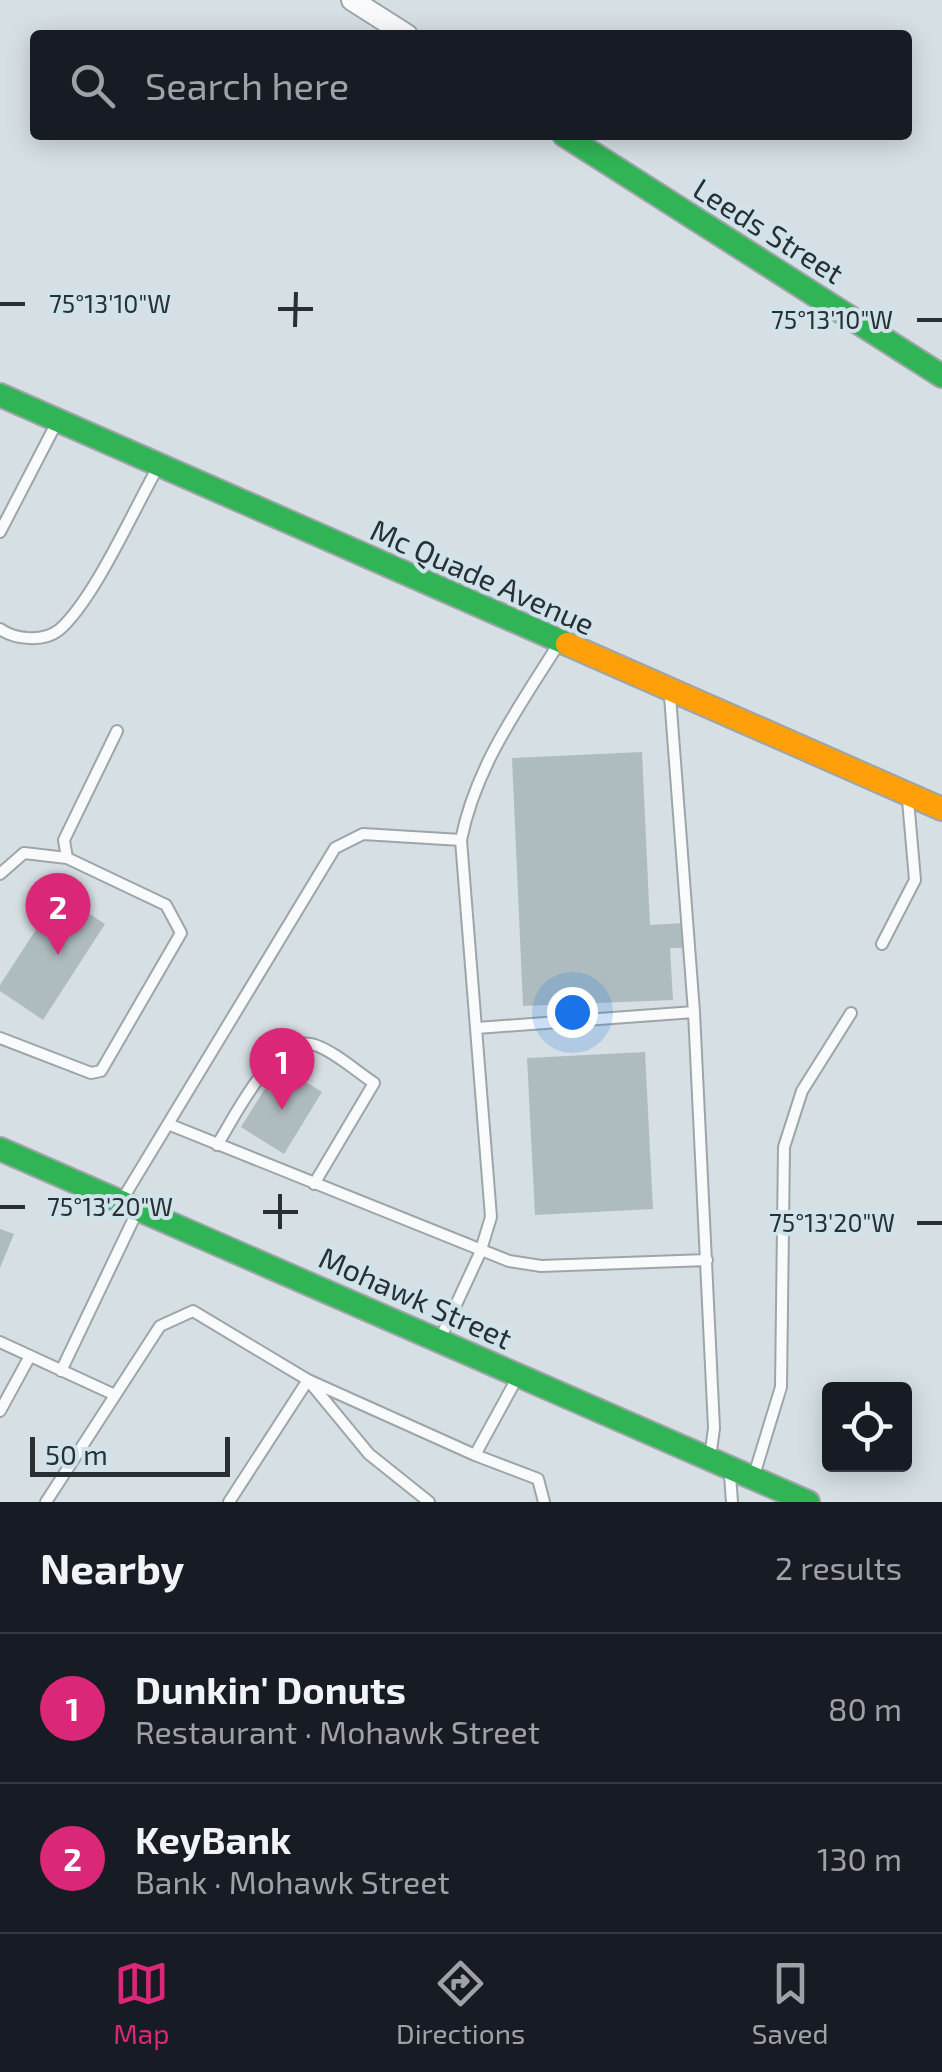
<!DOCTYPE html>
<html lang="en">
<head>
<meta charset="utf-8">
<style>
	:root { --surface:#171b24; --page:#20242c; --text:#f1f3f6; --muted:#9ea1a6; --line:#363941; --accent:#db2777 }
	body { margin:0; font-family:"Exo 2",sans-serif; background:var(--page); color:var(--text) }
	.controls { position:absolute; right:30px; bottom:30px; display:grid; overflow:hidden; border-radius:10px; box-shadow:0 5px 25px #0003 }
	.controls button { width:90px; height:90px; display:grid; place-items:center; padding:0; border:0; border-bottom:2px solid var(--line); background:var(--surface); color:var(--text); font:50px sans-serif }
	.scale { position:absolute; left:30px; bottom:25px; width:200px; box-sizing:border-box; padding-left:10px; border:5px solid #293033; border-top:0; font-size:28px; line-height:35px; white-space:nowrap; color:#293033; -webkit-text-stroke:8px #d0e3ea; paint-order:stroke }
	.you { position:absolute; left:572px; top:1012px; width:35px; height:35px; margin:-25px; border:8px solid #fff; border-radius:50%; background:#1a73e8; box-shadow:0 0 0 15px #1a73e833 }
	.badge { display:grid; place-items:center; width:65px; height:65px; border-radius:50%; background:var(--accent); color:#fff; font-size:32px; font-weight:700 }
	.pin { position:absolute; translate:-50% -82px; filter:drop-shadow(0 2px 5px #0008) }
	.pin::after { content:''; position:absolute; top:52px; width:35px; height:30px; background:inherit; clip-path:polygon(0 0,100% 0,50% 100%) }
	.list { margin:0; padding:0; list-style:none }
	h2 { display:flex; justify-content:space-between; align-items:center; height:130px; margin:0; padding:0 40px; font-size:42px }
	h2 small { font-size:32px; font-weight:400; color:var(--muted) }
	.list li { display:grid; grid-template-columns:65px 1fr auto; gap:30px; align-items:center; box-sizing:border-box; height:150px; padding:0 40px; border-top:2px solid var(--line) }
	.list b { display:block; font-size:38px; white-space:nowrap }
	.list p { margin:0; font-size:32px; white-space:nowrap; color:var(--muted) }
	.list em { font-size:32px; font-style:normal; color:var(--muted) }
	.icon { flex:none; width:55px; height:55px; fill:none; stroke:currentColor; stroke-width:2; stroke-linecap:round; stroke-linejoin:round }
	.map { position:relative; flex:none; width:942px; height:1502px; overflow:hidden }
	.search { position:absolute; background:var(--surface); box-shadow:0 5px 25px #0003; left:30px; right:30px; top:30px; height:110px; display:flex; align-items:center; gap:25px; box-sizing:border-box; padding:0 35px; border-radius:10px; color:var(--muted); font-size:38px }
	.sheet { height:430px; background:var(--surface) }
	nav { display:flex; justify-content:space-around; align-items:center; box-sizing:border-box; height:140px; border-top:2px solid var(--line); background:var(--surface); font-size:28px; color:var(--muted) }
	nav a { display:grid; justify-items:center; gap:5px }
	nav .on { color:var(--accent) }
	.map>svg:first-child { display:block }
	.building { fill:#aebcbf }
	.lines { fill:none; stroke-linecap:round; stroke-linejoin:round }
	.lane-casing { stroke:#9da5a8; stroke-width:14 }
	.street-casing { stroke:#9da5a8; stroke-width:24 }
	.fast-casing { stroke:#9da5a8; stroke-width:26 }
	.slow-casing { stroke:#9da5a8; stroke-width:26 }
	.lane { stroke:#f9fafb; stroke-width:10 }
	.street { stroke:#f9fafb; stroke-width:20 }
	.fast { stroke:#30b455; stroke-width:22 }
	.slow { stroke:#ff9f0a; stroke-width:22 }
	.ticks { fill:none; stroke:#293033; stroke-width:4 }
	.labels { text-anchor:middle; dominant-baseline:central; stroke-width:8; stroke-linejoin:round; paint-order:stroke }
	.street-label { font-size:30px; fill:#293033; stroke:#d0e3ea }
	.ticks-label { font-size:25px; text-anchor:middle; fill:#293033; stroke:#d0e3ea; stroke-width:8; stroke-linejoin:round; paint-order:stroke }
</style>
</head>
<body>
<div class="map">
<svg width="942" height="1502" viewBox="0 0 942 1502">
	<rect width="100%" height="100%" fill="#d6e0e4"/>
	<!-- building -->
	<path class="building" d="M642,752l8,173 33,-2 1,25h-14l3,52 -150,6 -11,-248z
		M59,894l46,30 -62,96 -43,-29v-6z
		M645,1052l8,157 -118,6 -8,-157z
		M286,1055l27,17 -7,10 16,10 -38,62 -43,-27z
		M0,1229l14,5 -14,34z"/>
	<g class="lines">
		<!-- lane casing -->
		<g class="lane-casing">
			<path id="lane" d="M0,532l57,-110
				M0,629c15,11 44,13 59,1 35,-30 75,-121 99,-163
				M670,696l24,316 20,416 -4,30
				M67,858l-3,-18 53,-109
				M0,874l24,-21 43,5 99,47 15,28 -80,138 -10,2 -91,-35
				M882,944l33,-64 -7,-80
				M477,1028l217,-16
				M168,1124l341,137 32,5 166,-6
				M217,1145c19,-30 58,-113 98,-100 20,7 41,26 59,38l-60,101
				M122,1200l213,-352 28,-14 98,6
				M440,1339l40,-86 11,-36 -30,-377c15,-75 59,-134 98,-197
				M0,1342l115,53
				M61,1371l75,-157
				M0,1411l30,-55
				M475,1455l63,24 6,23
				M755,1472l26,-85 3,-240 18,-56 49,-78
				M730,1475l2,27
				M46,1502l114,-176 33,-15 115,69 167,75 41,-75
				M229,1502l79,-122 61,74 60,48"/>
		</g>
		<!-- street casing -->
		<g class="street-casing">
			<path id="street" d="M352,0l55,35"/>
		</g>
		<!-- fast casing -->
		<g class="fast-casing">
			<path id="fast" d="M564,135l378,241
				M0,395l567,249
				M0,1149l808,353"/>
		</g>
		<!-- slow casing -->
		<g class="slow-casing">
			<path id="slow" d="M567,644l375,165"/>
		</g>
		<!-- lane -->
		<use href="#lane" class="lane"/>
		<!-- street -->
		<use href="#street" class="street"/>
		<!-- fast -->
		<use href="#fast" class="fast"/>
		<!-- slow -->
		<use href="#slow" class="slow"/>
	</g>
	<!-- ticks -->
	<path class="ticks" d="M0,304h25M278,309h35M917,320h25M295,327l1,-35M0,1207h25M263,1212h35M917,1223h25M280,1229v-35"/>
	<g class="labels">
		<!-- street labels -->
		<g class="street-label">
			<text transform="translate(769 230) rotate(32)">Leeds Street</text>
			<text transform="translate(483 576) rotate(24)">Mc Quade Avenue</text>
			<text transform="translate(416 1297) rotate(24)">Mohawk Street</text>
		</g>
	</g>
	<g class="ticks-label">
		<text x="110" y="313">75°13'10"W</text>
		<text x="832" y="329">75°13'10"W</text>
		<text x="110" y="1216">75°13'20"W</text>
		<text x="832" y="1232">75°13'20"W</text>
	</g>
</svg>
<div class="controls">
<button><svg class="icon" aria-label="locate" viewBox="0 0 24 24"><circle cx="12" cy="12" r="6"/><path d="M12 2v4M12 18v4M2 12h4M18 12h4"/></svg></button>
</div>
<div class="scale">50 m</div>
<div class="you"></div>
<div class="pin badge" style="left:282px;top:1110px">1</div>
<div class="pin badge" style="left:58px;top:955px">2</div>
<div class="search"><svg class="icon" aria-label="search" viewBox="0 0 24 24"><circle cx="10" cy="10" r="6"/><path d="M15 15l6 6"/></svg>Search here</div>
</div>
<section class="sheet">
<h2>Nearby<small>2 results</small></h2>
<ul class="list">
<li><span class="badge">1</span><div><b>Dunkin' Donuts</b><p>Restaurant · Mohawk Street</p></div><em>80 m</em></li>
<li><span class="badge">2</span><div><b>KeyBank</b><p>Bank · Mohawk Street</p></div><em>130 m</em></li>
</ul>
</section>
<nav>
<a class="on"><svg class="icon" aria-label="map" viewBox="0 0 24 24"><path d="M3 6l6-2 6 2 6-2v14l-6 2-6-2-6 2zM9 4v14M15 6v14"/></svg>Map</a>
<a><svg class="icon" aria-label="directions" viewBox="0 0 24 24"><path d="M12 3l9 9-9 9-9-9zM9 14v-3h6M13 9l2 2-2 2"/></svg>Directions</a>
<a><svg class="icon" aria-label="saved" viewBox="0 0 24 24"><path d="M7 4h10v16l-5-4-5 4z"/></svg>Saved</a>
</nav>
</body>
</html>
